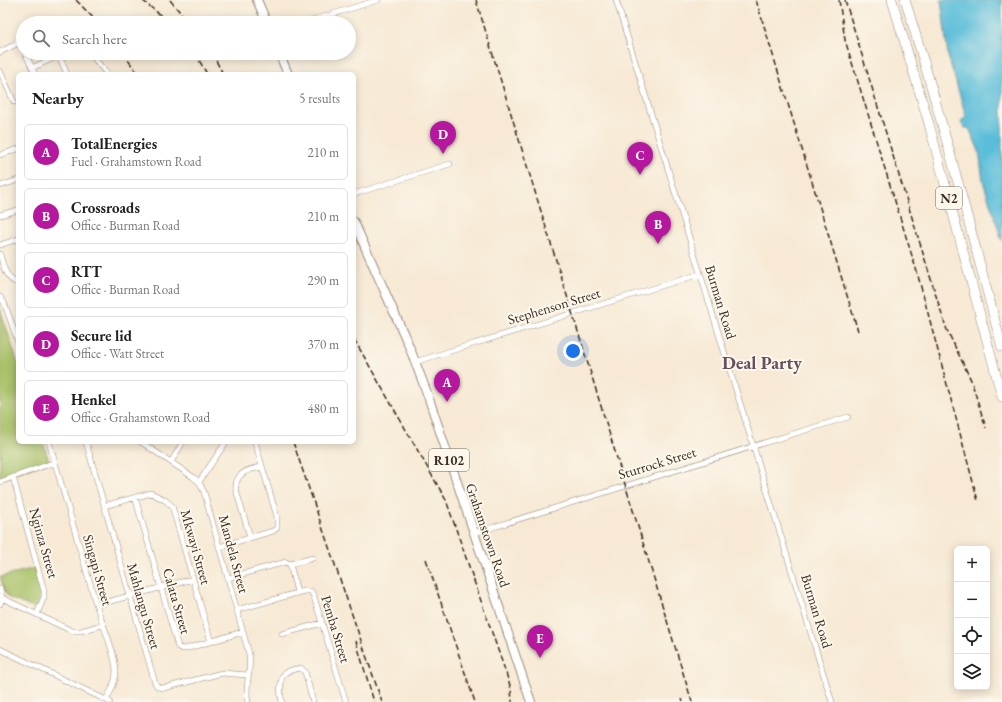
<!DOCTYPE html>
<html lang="en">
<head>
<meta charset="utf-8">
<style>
	:root { --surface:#fff; --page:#f2f2f2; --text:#202124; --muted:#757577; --line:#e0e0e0; --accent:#b5179e }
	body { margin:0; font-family:"EB Garamond",serif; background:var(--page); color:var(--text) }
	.controls { position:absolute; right:12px; bottom:12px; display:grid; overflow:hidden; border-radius:6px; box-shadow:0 2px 10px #0003 }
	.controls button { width:36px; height:36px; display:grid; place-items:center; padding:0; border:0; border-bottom:1px solid var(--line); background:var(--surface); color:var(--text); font:20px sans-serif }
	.you { position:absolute; left:573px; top:351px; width:14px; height:14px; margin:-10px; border:3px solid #fff; border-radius:50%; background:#1a73e8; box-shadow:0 0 0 6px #1a73e833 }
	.badge { display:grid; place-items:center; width:26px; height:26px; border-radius:50%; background:var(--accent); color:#fff; font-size:13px; font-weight:700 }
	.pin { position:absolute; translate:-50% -33px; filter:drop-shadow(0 1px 2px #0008) }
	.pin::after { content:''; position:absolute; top:21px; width:14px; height:12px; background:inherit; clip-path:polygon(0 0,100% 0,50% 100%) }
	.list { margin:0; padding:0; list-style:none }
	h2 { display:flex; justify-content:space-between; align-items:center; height:52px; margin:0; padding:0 16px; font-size:17px }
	h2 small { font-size:13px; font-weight:400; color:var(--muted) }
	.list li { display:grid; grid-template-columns:26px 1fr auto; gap:12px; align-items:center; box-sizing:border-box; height:56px; margin:0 8px 8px; padding:0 8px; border:1px solid var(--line); border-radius:6px }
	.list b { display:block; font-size:15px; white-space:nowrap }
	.list p { margin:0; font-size:13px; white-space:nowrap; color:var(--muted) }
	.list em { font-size:13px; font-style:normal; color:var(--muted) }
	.icon { flex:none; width:22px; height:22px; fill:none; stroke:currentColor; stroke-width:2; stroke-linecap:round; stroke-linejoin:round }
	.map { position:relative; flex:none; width:1002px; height:702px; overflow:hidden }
	.search { position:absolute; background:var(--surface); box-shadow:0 2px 10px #0003; left:16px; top:16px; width:340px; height:44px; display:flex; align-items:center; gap:10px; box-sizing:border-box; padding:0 14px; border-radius:22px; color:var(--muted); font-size:15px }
	.panel { position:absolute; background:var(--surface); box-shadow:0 2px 10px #0003; left:16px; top:72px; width:340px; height:372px; border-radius:6px }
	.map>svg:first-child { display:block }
	.green { fill:#a9c167; stroke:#727642 }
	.water { fill:#5abdd9; stroke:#4a747c }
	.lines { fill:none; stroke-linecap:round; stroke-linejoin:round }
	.street-casing { stroke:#998a79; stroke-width:6 }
	.primary-casing { stroke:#998a79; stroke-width:10 }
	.highway-casing { stroke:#998a79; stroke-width:10 }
	.street { stroke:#fff; stroke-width:5 }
	.primary { stroke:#fff; stroke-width:8 }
	.highway { stroke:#fff; stroke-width:9 }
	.rail { stroke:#3b2a1e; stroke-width:1.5; stroke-dasharray:6 3; stroke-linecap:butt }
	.labels { text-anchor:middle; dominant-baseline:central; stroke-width:4; stroke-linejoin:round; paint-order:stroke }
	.shield { fill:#fbf7ec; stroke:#75685c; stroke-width:1 }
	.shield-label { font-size:13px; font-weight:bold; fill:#3b2a1e }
	.street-label { font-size:14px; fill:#3b2a1e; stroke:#fbf7ec }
	.district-label { font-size:18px; font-weight:bold; fill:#674f5d; stroke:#fbf7ec }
</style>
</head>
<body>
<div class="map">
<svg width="1002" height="702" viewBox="0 0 1002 702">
	<rect width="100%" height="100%" fill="#fbf7ec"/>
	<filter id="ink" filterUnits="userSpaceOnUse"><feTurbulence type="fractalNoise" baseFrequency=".025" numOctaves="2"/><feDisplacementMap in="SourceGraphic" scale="8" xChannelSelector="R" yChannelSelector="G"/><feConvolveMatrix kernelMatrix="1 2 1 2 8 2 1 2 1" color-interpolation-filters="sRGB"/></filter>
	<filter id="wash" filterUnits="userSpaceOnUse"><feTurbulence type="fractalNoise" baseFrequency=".012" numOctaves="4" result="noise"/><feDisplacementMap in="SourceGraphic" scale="16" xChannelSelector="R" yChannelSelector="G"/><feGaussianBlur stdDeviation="0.9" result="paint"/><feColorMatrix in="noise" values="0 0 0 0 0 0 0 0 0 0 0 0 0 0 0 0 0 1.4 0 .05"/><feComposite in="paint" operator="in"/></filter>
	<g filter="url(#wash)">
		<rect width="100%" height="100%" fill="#f7e9d4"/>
		<!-- green -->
		<path class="green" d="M0,308l18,56v78h25l6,19 -49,18z
			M35,568l7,23 -6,16 -3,1 -24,-10 -4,-6 -5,-15z"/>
		<!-- water -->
		<path class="water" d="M941,0h61v241l-19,-60 -4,-30 -10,-23h-4l-4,-5 1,-3 4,-4 -18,-60z"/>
	</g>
	<g filter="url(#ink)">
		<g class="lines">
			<!-- street casing -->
			<g class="street-casing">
				<path id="street" d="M616,0l216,702
					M304,23l74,-23
					M0,52l23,-11
					M25,53l10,21
					M90,53l17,21
					M59,56l8,18
					M32,68l32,-15
					M0,71l14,31
					M0,155l18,-6
					M0,186l18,-6
					M354,194l96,-30
					M0,215l18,-5
					M0,245l18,-6
					M0,254c3,11 5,25 18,29
					M0,297l4,5 14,40
					M415,362l285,-88
					M49,442c16,54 31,108 47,162 6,20 19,47 20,67 0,11 -5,20 -10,29
					M86,442l69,241 3,4 6,1 58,-15 26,2
					M141,442l52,35 6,5 5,10 45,162c3,16 -5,32 -1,48
					M171,462l12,-20
					M13,477l31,114v6l-7,17
					M0,482l55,-20
					M199,482l27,-40
					M135,497l43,150 5,2h2l58,-17
					M104,506l47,-13 14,7 7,6 39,136
					M474,533l374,-116
					M250,537l-14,-47c-2,-17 13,-21 26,-23
					M219,547l54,-16 4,-3v-11l-22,-75
					M290,564l23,-6
					M228,578l58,-16 4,2 7,28
					M0,589l2,9 -2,6
					M2,598l70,33h9l21,-6
					M96,605l97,-26
					M237,610l67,-19h7l3,6 32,105
					M282,634l40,-11
					M0,649l110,53
					M282,702c-2,-7 -3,-23 3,-29 4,-3 11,-4 16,-5l4,4 8,30"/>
			</g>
			<!-- primary casing -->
			<g class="primary-casing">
				<path id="primary" d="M257,0l10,23
					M279,53l9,21
					M354,222l55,124 18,47 104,309"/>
			</g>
			<!-- highway casing -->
			<g class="highway-casing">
				<path id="highway" d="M892,0l37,124 73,273
					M905,0c36,114 66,231 97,347"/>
			</g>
			<!-- street -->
			<use href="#street" class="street"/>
			<!-- primary -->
			<use href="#primary" class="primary"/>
			<!-- highway -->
			<use href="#highway" class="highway"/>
			<!-- rail -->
			<path class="rail" d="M76,0l22,23
				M142,0l28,23
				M170,0l19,23
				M476,0l216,702
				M756,0l102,331
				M839,0l6,40 72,232 61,229
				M845,0l97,315 5,15 24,50 15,48
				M123,53l15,21
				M195,53l12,21
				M212,53l11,21
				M354,339l92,161 61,176 4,13 1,13
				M293,442l89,260
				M426,559l49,143
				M356,641l18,61
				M682,699l1,3"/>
		</g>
	</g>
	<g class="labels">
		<!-- shield labels -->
		<g class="shield">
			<rect x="936" y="187" width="26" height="22" rx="3"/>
			<rect x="429" y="449" width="40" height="22" rx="3"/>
		</g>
		<g class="shield-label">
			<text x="949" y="198">N2</text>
			<text x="449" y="460">R102</text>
		</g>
		<!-- street labels -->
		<g class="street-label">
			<text transform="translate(721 302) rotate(73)">Burman Road</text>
			<text transform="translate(554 306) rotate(-17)">Stephenson Street</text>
			<text transform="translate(657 463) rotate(-17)">Sturrock Street</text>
			<text transform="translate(488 535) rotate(71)">Grahamstown Road</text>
			<text transform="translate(44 543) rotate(74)">Nginza Street</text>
			<text transform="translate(196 547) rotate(74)">Mkwayi Street</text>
			<text transform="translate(234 554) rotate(75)">Mandela Street</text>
			<text transform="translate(98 570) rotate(74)">Singapi Street</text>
			<text transform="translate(177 601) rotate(74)">Calata Street</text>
			<text transform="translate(144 606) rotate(74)">Mahlangu Street</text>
			<text transform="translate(817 611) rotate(73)">Burman Road</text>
			<text transform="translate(336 629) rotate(73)">Pemba Street</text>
		</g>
		<!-- district labels -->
		<g class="district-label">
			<text x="762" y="362">Deal Party</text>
		</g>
	</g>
</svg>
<div class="controls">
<button>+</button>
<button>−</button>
<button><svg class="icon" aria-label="locate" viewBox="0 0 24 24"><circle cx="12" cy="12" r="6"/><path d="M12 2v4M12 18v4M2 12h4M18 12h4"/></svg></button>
<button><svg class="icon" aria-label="layers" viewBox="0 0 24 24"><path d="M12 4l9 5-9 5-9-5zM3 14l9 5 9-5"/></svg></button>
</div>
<div class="you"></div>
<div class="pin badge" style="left:447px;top:402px">A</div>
<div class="pin badge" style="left:658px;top:244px">B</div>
<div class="pin badge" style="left:640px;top:175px">C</div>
<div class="pin badge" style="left:443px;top:154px">D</div>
<div class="pin badge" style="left:540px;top:658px">E</div>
<div class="search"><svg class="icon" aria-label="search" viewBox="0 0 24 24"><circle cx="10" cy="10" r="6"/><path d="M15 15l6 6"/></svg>Search here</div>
<section class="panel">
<h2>Nearby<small>5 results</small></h2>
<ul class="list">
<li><span class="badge">A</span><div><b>TotalEnergies</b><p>Fuel · Grahamstown Road</p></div><em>210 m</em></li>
<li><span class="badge">B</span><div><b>Crossroads</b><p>Office · Burman Road</p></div><em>210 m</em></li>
<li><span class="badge">C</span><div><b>RTT</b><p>Office · Burman Road</p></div><em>290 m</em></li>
<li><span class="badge">D</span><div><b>Secure lid</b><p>Office · Watt Street</p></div><em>370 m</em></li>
<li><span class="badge">E</span><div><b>Henkel</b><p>Office · Grahamstown Road</p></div><em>480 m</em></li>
</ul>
</section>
</div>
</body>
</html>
